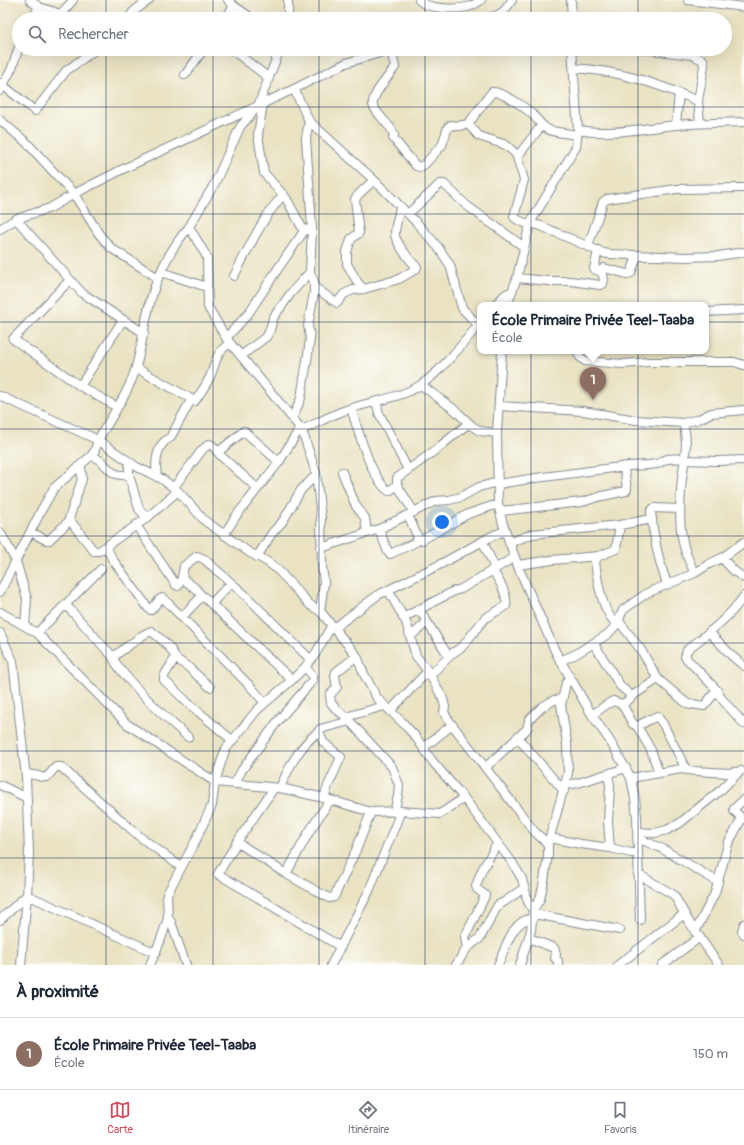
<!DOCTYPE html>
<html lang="fr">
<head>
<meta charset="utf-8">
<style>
	:root { --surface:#fff; --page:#f6f6f7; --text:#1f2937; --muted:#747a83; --line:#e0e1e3; --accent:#d1495b }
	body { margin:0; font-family:Pangolin,sans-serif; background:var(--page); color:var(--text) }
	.you { position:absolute; left:442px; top:522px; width:14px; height:14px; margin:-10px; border:3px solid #fff; border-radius:50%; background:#1a73e8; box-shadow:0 0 0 6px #1a73e833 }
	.badge { display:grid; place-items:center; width:26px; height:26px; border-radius:50%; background:var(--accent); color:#fff; font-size:13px; font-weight:700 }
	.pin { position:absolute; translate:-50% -33px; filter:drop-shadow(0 1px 2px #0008) }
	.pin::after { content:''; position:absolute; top:21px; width:14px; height:12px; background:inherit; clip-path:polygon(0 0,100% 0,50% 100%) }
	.popup { position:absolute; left:477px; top:302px; width:232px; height:52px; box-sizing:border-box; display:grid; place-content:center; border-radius:8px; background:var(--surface); filter:drop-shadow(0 1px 3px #0005); font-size:13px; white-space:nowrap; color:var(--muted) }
	.popup b { font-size:15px; color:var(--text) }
	.popup::after { content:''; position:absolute; left:50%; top:100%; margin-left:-8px; border:8px solid transparent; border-top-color:var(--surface) }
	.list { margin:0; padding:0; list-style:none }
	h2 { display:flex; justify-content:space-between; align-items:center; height:52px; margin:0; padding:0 16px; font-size:17px }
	h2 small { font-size:13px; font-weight:400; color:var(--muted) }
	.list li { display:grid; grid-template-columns:26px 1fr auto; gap:12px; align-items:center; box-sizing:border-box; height:72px; padding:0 16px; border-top:1px solid var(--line) }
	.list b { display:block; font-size:15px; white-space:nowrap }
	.list p { margin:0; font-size:13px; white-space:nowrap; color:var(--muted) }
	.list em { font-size:13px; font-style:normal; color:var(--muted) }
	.icon { flex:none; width:22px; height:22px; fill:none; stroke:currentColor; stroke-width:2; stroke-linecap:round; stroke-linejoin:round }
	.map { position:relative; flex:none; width:744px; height:965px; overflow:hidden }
	.search { position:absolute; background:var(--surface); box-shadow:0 4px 16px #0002; left:12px; right:12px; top:12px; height:44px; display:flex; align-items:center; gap:10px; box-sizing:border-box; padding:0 14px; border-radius:22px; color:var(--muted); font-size:15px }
	.sheet { height:124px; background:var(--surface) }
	nav { display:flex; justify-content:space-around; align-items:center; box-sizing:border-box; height:56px; border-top:1px solid var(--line); background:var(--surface); font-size:11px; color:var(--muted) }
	nav a { display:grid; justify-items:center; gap:2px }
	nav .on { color:var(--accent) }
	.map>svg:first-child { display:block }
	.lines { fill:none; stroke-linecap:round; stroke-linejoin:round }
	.street-casing { stroke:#828990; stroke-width:10 }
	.street { stroke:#fff; stroke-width:8 }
	.grid { fill:none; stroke:#1b2f5e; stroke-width:1; stroke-opacity:0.55 }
</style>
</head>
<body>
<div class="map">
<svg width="744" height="965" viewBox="0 0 744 965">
	<rect width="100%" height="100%" fill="#fdfcf7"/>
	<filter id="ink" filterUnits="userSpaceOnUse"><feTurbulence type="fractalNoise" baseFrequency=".025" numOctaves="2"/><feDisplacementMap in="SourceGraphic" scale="8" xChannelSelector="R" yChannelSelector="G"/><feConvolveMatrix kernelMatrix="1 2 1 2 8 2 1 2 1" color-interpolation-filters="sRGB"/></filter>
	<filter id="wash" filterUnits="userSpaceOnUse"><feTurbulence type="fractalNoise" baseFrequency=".012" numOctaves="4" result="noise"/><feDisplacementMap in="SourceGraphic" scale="16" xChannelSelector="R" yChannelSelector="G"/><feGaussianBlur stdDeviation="0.9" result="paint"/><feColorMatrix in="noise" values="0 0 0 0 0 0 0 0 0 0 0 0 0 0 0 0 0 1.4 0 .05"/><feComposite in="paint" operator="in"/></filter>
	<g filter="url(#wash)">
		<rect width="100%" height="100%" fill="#e9e3c3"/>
	</g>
	<g filter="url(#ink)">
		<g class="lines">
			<!-- street casing -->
			<g class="street-casing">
				<path id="street" d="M30,0l9,7 22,7 12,-14
					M228,0l6,6 19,13
					M419,0c8,9 36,10 48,7 5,-1 10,-4 14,-7
					M571,0l1,19
					M688,0l56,7
					M32,19l7,-12
					M128,19l6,-8 15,-11
					M225,19l9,-13
					M288,19v-19
					M487,19c14,-5 17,-6 25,-19
					M231,49l38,29
					M280,49l-22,57 -18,21 -25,56 -26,44 18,30 1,50 18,31 76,92 14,43 5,45 1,48 2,17 -4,28
					M643,49l49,6 11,5 1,6 -6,35 2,22
					M391,50l4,17c-6,9 -24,28 -22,38 2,7 15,19 19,25l2,5 -1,3 23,28 4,1 5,-3 17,-19 6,-18 3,-2 7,1 10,-2 24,-32c10,-1 34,16 41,23 5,5 9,12 16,15 8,3 19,3 28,5
					M574,68c46,3 82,15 124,33
					M185,75l19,-26
					M0,83l35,28 31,-40 30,-22
					M0,91l12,-23 7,-21
					M263,103l-5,32 6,38 22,25 18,33
					M0,120l27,23 47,51 25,40 12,14 47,30
					M309,121l65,59 42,42 22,25 12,18 12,43 16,17
					M468,124l11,12 27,9 12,11
					M676,125l3,-32
					M578,130c32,6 66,-2 98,-5 23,-2 45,-2 68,-3
					M408,214l32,-30h4l22,21 58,42
					M16,219l66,74 62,40
					M530,223l11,3 62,27 6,1 76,3 33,-1 26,-4
					M530,225l-12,-5 -4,-3 10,-37 -7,-23 25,-32
					M0,229l16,-10 34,-11 24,-14 51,-26 169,-79 52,-26 47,-14
					M588,246l15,-44 4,-3 70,-10 67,-1
					M598,250l-4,19 7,3
					M161,272l46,15
					M234,276c15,-28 28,-58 49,-81
					M517,278l31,3h23l29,4 3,-1 1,-5 -3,-9 3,-2 23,6 4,-1 6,-17
					M70,280l-57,59 67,47 37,21
					M314,287l23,16 7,-9 9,-4 11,-1 35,-10 17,-10 1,-2c-6,-5 -22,-25 -22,-33 0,-9 4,-19 5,-28
					M364,289l-6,-6 -11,-19v-12l4,-13 8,-6 -4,-34 4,-5 15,-14
					M495,305l11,-11 5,-2
					M507,305l10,-27 13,-55 46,-76 2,-17 -6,-81
					M706,312l38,-2
					M226,338l22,-24 27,-41 29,-42 5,-2
					M502,351l-5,82 1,71 5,20 16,45 37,84 36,62 18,26 21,37 4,21 2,18 3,103
					M577,351l3,6 5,4 38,3 25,-2h86l10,3
					M241,356l26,-20 3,-6 3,-12 18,-25 19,-21
					M136,368l59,33c5,-7 11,-16 15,-24 7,-16 4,-23 20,-34
					M421,385l34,25 17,16 8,5 17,2
					M80,386l43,-66
					M0,396l98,44 39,27 25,12 16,12 27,30 45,32 11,5 8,5 9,7 32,35 10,6 37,45 7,18 13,24 26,25 12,13 18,26 31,36 48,64 10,17 6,23 5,8
					M376,402l3,11 29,57
					M499,406l84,5 53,9 47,3c7,22 -1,45 -2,67 -2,31 -2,55 14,83
					M351,408c7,21 20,72 38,83l8,-6
					M293,417l8,-19 7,-44 2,-16 -2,-12 6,-34v-10l-4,-10 2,-44 -6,-90 3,-17 -15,-32
					M683,423l16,-4 12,-6 33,-3
					M302,430c17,-8 33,-17 50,-22 22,-7 47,-10 67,-22 20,-12 46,-45 61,-63
					M218,452l26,-21 35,31
					M92,455c4,3 8,5 11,8 10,10 11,13 26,12
					M684,460l34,1 26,-1
					M129,462v13l10,34 8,9
					M342,472l14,34 9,12 2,15
					M157,477c-2,-14 -1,-33 13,-39l21,-38
					M498,484l38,-6 92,-12 20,-1 9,-1 10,-5 18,-1
					M174,487l29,-38 6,-5 3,1 9,11 36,32
					M500,511l82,-9 20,-6 24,-5 1,-2 -3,-21
					M414,512l-17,-27v-7l36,-26 36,-29
					M408,515l11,25h3l46,-26 30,-10
					M68,522l14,-43 -1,-13
					M136,525l40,60 2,1 4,-8 2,-12 13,-10 7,3 41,36 66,65
					M379,529l9,23 2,2 22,-10 7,-4
					M0,532l16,29 11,38 -2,27
					M31,532l15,8h3l17,-16 2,-2 4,1 22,28h5l48,-33 31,-27
					M224,535l12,-19 43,-54 21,-34
					M483,542l12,26
					M509,543l23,-9 88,-9 32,-6
					M106,547l7,13 36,49 2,1 9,-11 3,-1 87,88 15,17
					M321,548l58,-19 57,-28 13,-1 12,-3 18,-10 19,-5
					M257,557l15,-24 11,-12 18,-31 15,-15
					M722,558l12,13 10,7
					M518,565l34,-5 47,-4
					M182,578l14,11 6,7
					M667,584c-8,-22 -14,-49 -16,-73l3,-3 25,1
					M388,590l18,32 10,34 12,15 15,28 2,8 -1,5 3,6 77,100 11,14 13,12
					M0,592l42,-83 12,-21 38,-33 3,-5 3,-10c13,-23 31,-47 38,-73 8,-29 10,-61 22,-89 8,-19 18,-36 31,-51
					M744,596c-14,21 -37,38 -57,54l-2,7 32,33 4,8 23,26
					M212,603l19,-20
					M66,605l47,52c3,9 10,15 16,23 18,20 38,39 59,57
					M419,609l30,48
					M0,612l37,21 90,91 88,58 65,6 44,10 47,14 30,-1 39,3 24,-16
					M182,617l19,-20h3l88,83
					M403,618l51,-27 7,-2 54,-32
					M618,620l23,30 17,29 27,23 5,3 2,-1 12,2 13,-16
					M617,624c-15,-11 -20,-45 -22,-63l4,-5 17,-7 4,-24
					M334,628l44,-33 61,-30 55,-30 11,-4
					M709,632l24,25 11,9
					M0,633l13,28 13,116 3,75 -2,43 -6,70
					M37,633l64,-64
					M411,636l16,-14
					M594,644l27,43 11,9
					M357,656l-21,16 -1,4 2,11 -7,8 1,8 5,6 10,8 46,50 7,18 -1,11 -4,16
					M113,657l30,-22 8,-4c8,6 22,17 24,27l13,9 22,20
					M175,658l-11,18v4l24,23 44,37
					M560,661l16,-7 32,-20 9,-10 6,-14 24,-17 48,-20 14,-9 13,-6 22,-16
					M430,675l24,-23 8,-5 23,-29 21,-12c2,-12 -8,-27 -14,-37
					M622,704l11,20 4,2c7,-3 13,-7 20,-10l6,8 23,45
					M390,711l38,-40
					M592,715l14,-10 7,-4 9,3 4,-2 9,-8 23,-15
					M346,717l38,-11
					M637,726l14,24 8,23
					M517,737l47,54
					M423,748l29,-23
					M486,767l41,-38 2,-9 13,-13 12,-7 8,-1
					M26,775c7,-3 16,4 20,2 4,-2 7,-8 10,-10h5l78,69 42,31
					M631,778l50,-9 15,2 33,2 12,-2
					M235,783l7,-13 35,-48 36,-42v-4l-8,-9
					M0,785l27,13
					M566,785l12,-2 48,-15
					M274,788l-37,54 -19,32 123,73
					M280,788c10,-23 19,-41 39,-57
					M324,798l4,-12 13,-29 -18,-15 -4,-11 1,-2 30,-8
					M637,832l18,1 12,-3 13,-7 42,-34 17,-17
					M550,838l31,6 29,4 -2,-26 2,-36 -2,-12
					M637,838l24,10 57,34
					M237,842l49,32 43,24 5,-1 23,-49 14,-36
					M610,848l21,5h6
					M286,874l23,-42 21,-32
					M638,874l36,21 15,27 30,43
					M534,914l86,16
					M168,918l3,4 15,43
					M0,920l27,-25 129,58
					M744,924l-2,7 2,3
					M695,932l20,-39 13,-49 13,-24 -2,-5 -5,-4v-2l10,-10
					M529,938l25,10 2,6 -1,4 3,3v4
					M467,948l-2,-11 19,-39 1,-3 -8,-6 -1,-3 6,-16 15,-26
					M150,965l11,-26 7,-21 -1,-24 28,-52 17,-37 3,-23 10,-32 32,-40 35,-30 13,-13 11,-14 16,-28
					M331,965l38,-74 32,-80
					M456,965l11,-17 13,-10 18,-33 6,-3 20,-14
					M498,965c7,-15 15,-48 35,-46
					M520,965l11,-35 2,-20 7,-11 4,-18 4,-26v-11l20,-71 -1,-30 -6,-38 5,-22 3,-5
					M618,965l66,-51
					M662,965l38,-28"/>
			</g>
			<!-- street -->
			<use href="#street" class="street"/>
		</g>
	</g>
	<!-- grid -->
	<path class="grid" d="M106,0v19M213,0v19M319,0v19M425,0v19M531,0v19M638,0v19M106,49v916M213,49v916M319,49v916M425,49v916M531,49v916M638,49v916M0,107h744M0,214h744M0,322h744M0,429h744M0,536h744M0,643h744M0,751h744M0,858h744"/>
</svg>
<div class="you"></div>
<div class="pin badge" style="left:593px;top:400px;background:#8d6e63">1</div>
<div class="popup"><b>École Primaire Privée Teel-Taaba</b>École</div>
<div class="search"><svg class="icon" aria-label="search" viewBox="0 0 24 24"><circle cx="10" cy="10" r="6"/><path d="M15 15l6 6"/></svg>Rechercher</div>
</div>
<section class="sheet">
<h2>À proximité<small></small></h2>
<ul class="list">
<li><span class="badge" style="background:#8d6e63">1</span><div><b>École Primaire Privée Teel-Taaba</b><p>École</p></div><em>150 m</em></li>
</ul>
</section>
<nav>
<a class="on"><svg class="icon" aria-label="map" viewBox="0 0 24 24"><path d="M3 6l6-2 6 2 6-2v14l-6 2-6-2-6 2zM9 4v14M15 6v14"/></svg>Carte</a>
<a><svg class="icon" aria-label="directions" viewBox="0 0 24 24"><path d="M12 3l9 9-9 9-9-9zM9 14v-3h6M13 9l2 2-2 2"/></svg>Itinéraire</a>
<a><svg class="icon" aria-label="saved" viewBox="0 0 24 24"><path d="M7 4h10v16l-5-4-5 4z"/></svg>Favoris</a>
</nav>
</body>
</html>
